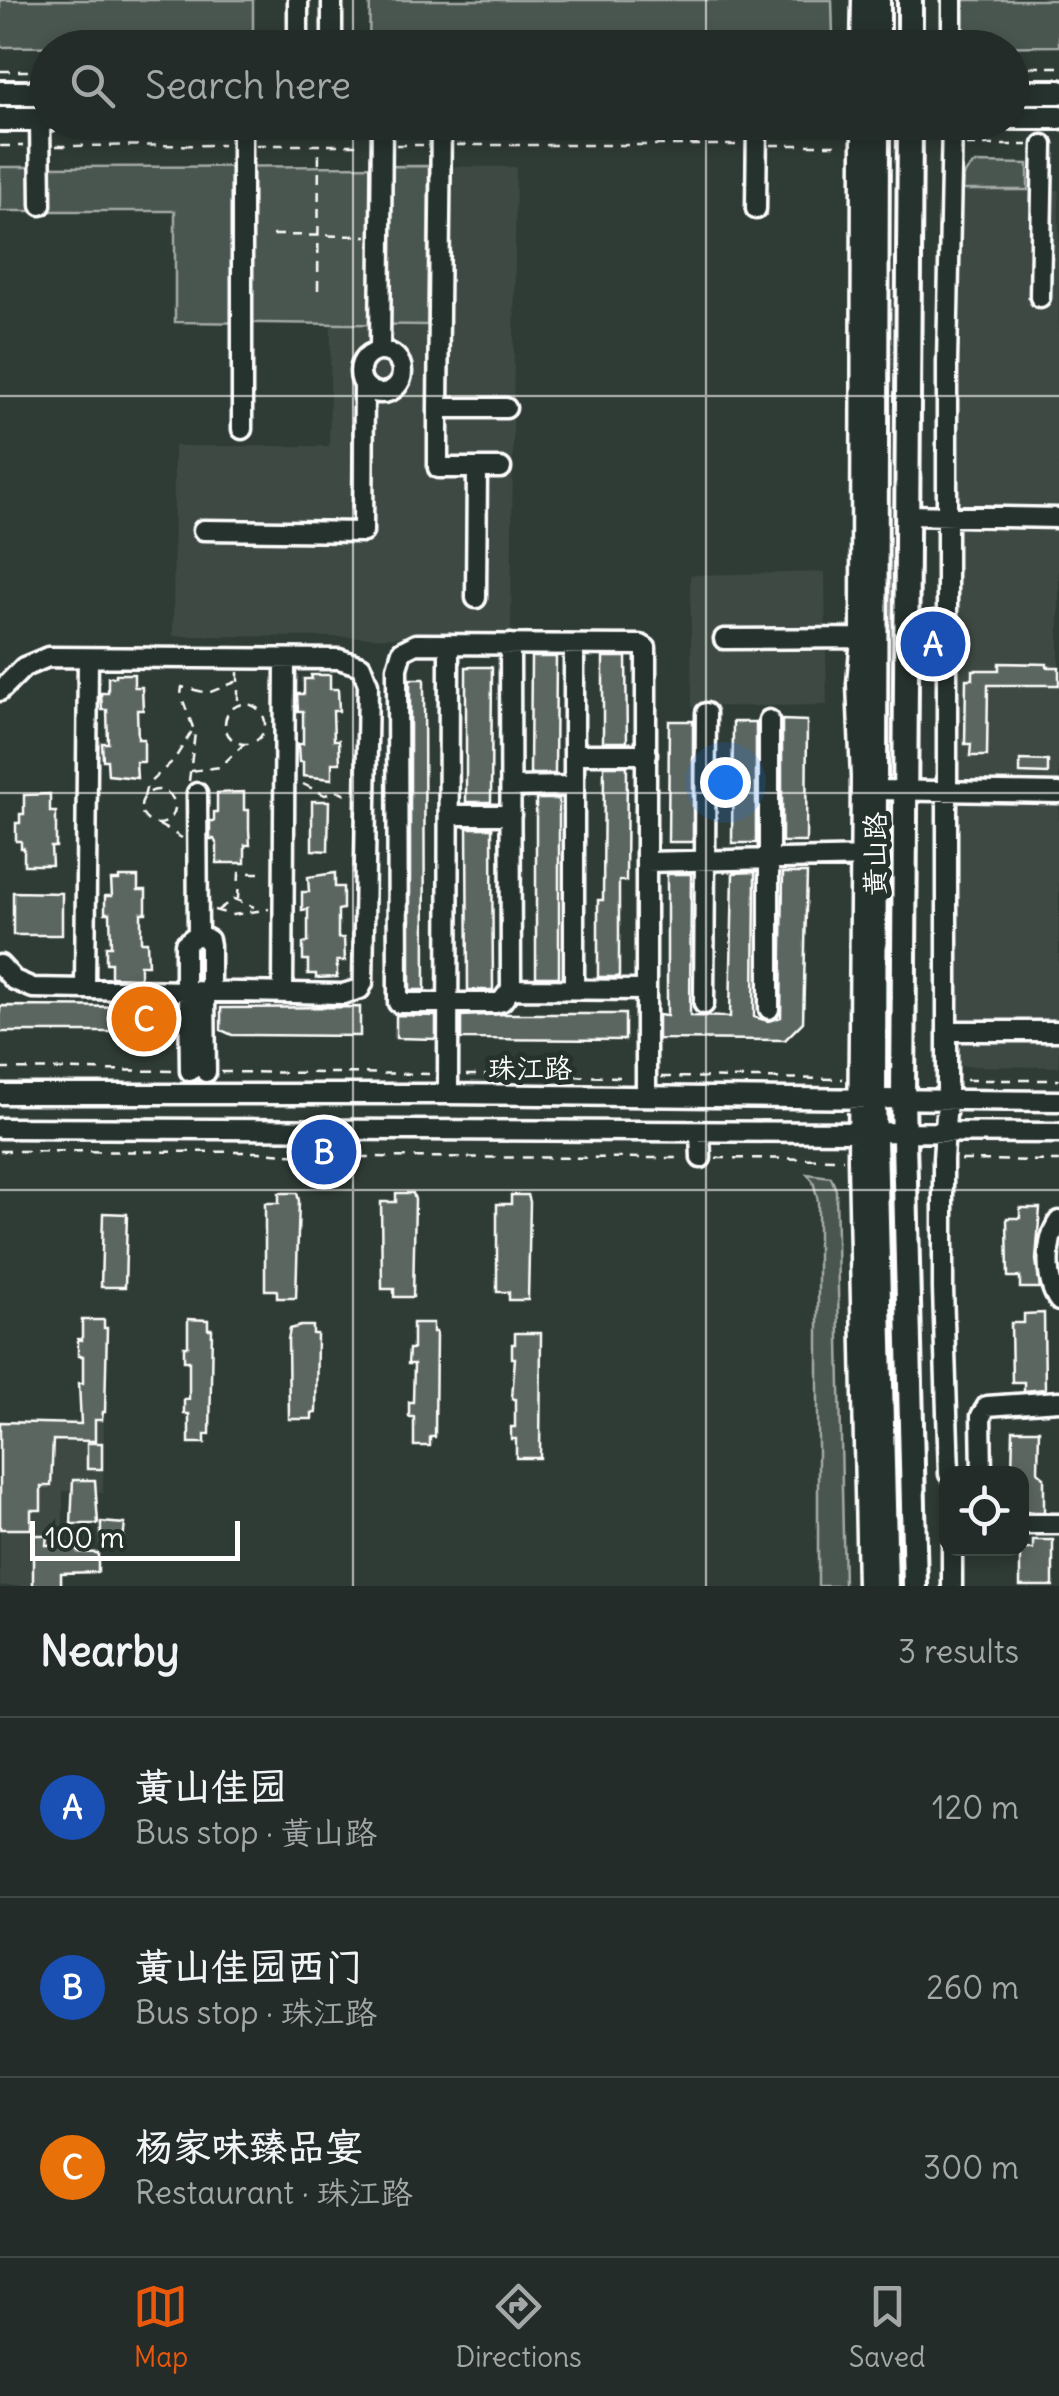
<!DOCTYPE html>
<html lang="en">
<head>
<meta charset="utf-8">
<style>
	:root { --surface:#232c28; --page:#2f3834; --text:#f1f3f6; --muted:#a3a7a8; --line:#404845; --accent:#ea580c }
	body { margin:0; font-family:Delius,"LXGW WenKai TC",sans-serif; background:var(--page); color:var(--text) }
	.controls { position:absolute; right:30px; bottom:30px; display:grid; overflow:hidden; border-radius:20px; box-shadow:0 5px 15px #0003 }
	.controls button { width:90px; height:90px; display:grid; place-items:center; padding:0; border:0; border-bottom:2px solid var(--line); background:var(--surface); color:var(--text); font:50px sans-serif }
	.scale { position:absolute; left:30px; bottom:25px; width:210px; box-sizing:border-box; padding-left:10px; border:5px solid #fff; border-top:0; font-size:28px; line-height:35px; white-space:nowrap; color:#fff; -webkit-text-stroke:8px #26332d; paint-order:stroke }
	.you { position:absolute; left:725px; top:782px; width:35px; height:35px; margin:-25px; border:8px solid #fff; border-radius:50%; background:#1a73e8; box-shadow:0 0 0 15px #1a73e833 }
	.badge { display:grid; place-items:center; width:65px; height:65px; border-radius:50%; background:var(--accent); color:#fff; font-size:32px; font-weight:700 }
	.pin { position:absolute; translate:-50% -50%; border:5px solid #fff; box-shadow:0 2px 10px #0006 }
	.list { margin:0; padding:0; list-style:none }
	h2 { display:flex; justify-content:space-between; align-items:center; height:130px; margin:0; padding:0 40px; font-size:42px }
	h2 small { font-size:32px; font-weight:400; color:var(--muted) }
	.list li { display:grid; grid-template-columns:65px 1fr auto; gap:30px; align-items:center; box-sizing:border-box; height:180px; padding:0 40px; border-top:2px solid var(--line) }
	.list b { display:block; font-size:38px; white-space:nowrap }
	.list p { margin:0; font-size:32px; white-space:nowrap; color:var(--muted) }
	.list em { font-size:32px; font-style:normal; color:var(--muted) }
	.icon { flex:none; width:55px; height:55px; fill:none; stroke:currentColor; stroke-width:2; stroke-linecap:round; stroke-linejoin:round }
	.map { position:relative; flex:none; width:1059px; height:1586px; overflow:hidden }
	.search { position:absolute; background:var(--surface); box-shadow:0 5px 15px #0003; left:30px; right:30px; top:30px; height:110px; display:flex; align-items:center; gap:25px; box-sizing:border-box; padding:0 35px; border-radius:55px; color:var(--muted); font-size:38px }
	.sheet { height:670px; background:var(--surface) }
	nav { display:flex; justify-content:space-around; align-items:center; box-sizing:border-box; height:140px; border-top:2px solid var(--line); background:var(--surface); font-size:28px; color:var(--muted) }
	nav a { display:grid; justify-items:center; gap:5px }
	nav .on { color:var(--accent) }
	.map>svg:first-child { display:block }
	.built { fill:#3c4842 }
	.green { fill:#4a544f; stroke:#a4aaa7; stroke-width:2.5 }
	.building { fill:#5b6661; stroke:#fff; stroke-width:2.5 }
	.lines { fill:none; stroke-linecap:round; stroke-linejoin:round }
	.minor-casing { stroke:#fff; stroke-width:25 }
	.major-casing { stroke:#fff; stroke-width:30 }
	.path { stroke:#fff; stroke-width:2.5; stroke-dasharray:10 8; stroke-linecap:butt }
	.minor { stroke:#26332d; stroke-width:18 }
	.major { stroke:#26332d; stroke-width:22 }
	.grid { fill:none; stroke:#fff; stroke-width:2.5; stroke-opacity:0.55 }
	.labels { text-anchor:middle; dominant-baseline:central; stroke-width:10; stroke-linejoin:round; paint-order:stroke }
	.street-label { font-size:28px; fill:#fff; stroke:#26332d }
</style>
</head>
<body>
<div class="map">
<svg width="1059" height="1586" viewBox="0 0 1059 1586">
	<rect width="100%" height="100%" fill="#2f3b35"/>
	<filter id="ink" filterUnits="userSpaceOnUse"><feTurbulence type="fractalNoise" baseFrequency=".01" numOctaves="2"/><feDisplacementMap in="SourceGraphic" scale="20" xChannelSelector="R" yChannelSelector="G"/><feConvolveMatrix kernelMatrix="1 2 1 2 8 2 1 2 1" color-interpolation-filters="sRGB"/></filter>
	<g filter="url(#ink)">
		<!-- built -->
		<path class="built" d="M429,166l87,1 -5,471 -338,-2 1,-190h155l2,-123 96,2z
			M962,190h97v877l-105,-1z
			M825,572l2,133 -135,2 -2,-132z
			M0,1420l104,2 -1,71 -40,-2v95h-63z"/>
		<!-- green -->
		<path class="green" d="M0,0h253v45l-253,2z
			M370,0h462l1,36 -10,12 -454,-1z
			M950,0h109v46l-88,1 -15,-13z
			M976,163l52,1v26h-66c1,-13 2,-20 14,-27z
			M429,166l-2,159 -252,-3v-111h-175v-44z
			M807,1174l24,3 5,13 8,396h-26v-385l-5,-20z"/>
		<!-- building -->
		<path class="building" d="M531,657h25l-1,117h-25z
			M603,657h23l1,85h-24z
			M999,663l48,1v3h12v18h-71l-1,71h-17l1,-12h-6l1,-65h7v-9h26z
			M466,667h26l-1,135h-25z
			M116,674h18v13h8l1,23h-6l1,29h6v23h-8l1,16 -29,-3 -1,-15h-4l-1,-17h6l-1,-33h-5l-1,-17h7v-16h8z
			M311,675h19v14h8l1,22h-6l1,29h5l1,23h-8v16l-29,-3v-14h-4l-1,-18h5v-33h-5l-1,-17h7v-15h8z
			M410,679h14l1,311h-15z
			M782,720l25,1 -1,121h-24z
			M669,721h24v121h-25z
			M733,722h23v121h-24z
			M1020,760l28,1v13l-28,-1z
			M604,766h23l-1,115h-7v96h-21v-77h5z
			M244,792v18h5v20l1,15h-5v18h-28v-18l-3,-6h-4v-18h4v-9h3v-19z
			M50,794v18h6v35h-5l1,18h-28v-17h-3v-7h-5v-18h4v-9h4v-19z
			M536,799h23v178h-23z
			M312,801h17l-1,50 -16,-1z
			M467,828h25l1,162h-25z
			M755,872l-1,145 14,4 13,-4 2,-144h24l-4,149 -18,18 -127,-1v-24l9,1v-142h24l-1,142 40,1 3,-144z
			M335,873v14h8v22l-5,1v28h6l1,23h-8v16l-21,1v-4h-8v-14h-5v-17l5,-1v-33l-6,1v-18h7l-1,-15z
			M119,877h19v13h8v23h-5v29h6l1,23h-8v13l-29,-1v-14h-5v-17h5l-1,-33h-5v-17h7l-1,-16h8z
			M13,892l49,1v42h-49z
			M0,1006l171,1 1,21 -15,4h-157z
			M360,1007v29l-128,-1 -11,-5v-22z
			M505,1014h120v26l-164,-1v-23z
			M396,1015l40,1v23l-40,-1z
			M279,1193h18l2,8 -3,97h-19v-8h-12v-87h14z
			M396,1193h17l2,7 -2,97h-19v-8h-12l-1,-87h15z
			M511,1195h17l2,7 -2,98h-19v-8h-12v-88h14z
			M1020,1208h20l-4,52 4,28h-20v-11h-12l-1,-59h13z
			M103,1213l24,1 -2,73h-24z
			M1044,1313l1,76 -21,2v-9h-12l-1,-59h13v-9z
			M188,1319l20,1v9h4l-2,105h-5v9h-16v-29h-5v-15h5v-38h-5v-15h4z
			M82,1320h22v8h3l-2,84h-2l-1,8h-7v21l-42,-1 -2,46h-10v24h-10v19h-31v-107l81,2 -2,-41h4v-27h-5v-17l4,1z
			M413,1323h20v9h3l-1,105h-5v9h-16v-29h-5v-15h4l1,-38h-6l1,-15h4z
			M301,1326h12v8h4l-1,79h-4v6h-23l-1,-79 2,-11z
			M515,1333h26l-1,125h-24v-19h-5v-12h4v-28h-3l3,-41h-3v-14h3z
			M1013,1430h26l-1,42 6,5v35h-22v-38h-10z
			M87,1443h15v26h-15z
			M73,1480h22l3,44h-27z
			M101,1522l24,2 -3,23h-21z
			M33,1535h14l-1,10h32v7l20,1v19l-37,1v13h-28z
			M1033,1540h20v46h-33v-37h13z"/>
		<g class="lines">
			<!-- minor casing -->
			<g class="minor-casing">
				<path id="minor" d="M298,0v48
					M332,0v48
					M952,0v48
					M861,48l1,-48
					M40,119l1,86
					M441,122l-3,286h68
					M862,122l-1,516 -4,46 4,93 -3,382 9,427
					M756,209l1,-87
					M1040,297l3,-152
					M380,350l2,-228
					M360 372a21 21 0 1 1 42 0a21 21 0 1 1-42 0Z
					M438,408v60h63
					M242,429v-307
					M907,515l152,3
					M203,530l160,2 1,-147
					M476,598l1,-130
					M724,639l144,-1
					M510,644l1,345 -9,12 -7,2h-97l-1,-335 5,-17 14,-7 225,1 5,3v448
					M0,691l24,-24 24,-10 291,2 22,7 7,18 -5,299 -3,6 -17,5 -310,-6 -19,-8 -14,-15
					M574,754h73
					M511,787l63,-1
					M875,790l184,3
					M449,815h62
					M646,862l224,-5
					M198,934l11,6 1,5v46
					M85,989l3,-331
					M511,989l135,1
					M574,989v-344
					M185,991v-47l13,-10 -1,-141
					M189,991l1,80
					M205,991l1,81
					M283,993l2,-334
					M704,1004l2,-291
					M769,1009v-289
					M947,1031h112
					M0,1094h448l611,7
					M448,1094l1,-450
					M0,1128l1059,5
					M700,1132l1,26
					M1059,1221c-14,19 -14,61 0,80
					M949,1474l-6,-185v-130l4,-59v-737l5,-241
					M982,1474l-1,-58 6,-10 72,-5
					M1022,1524h37
					M952,1548v38"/>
			</g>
			<!-- major casing -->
			<g class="major-casing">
				<path id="major" d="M878,48v-48
					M910,48v-48
					M1012,92h47
					M0,93h48
					M1012,117h47
					M0,119h48
					M877,122l-3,977 12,487
					M910,122l-7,977 12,487"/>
			</g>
			<!-- path -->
			<path class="path" d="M1012,67h47
				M0,71h48
				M256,145h107
				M396,145h27
				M456,145h282
				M771,145h72
				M966,145h62
				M0,146h23
				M56,146l167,-1
				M273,235l94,1
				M318,290l1,-143
				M238,672v32
				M225 724a20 20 0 1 1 40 0a20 20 0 1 1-40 0Z
				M191,771l29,-4 23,-22
				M189,781l6,-48 -14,-38 1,-8 26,6 30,-12
				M303,784l22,11 14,-4 11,5
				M141 807a17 17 0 1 1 34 0a17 17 0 1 1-34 0Z
				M144,797l3,-12 27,-25 20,-32
				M159,825l23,13
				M238,899l1,-26h27
				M214,910l19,5 36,-6
				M218,910l16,-11 20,8
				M0,1069l173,2
				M221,1072l212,2
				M466,1075l162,2
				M661,1077l182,2
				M966,1080h93
				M0,1151l259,1 76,5 348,1
				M716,1158l127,1
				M961,1160l98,1"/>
			<!-- minor -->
			<use href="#minor" class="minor"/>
			<!-- major -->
			<use href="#major" class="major"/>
		</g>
	</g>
	<!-- grid -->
	<path class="grid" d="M353,0v48M706,0v48M353,122v1464M706,122v1464M0,396h1059M0,793h1059M0,1190h1059"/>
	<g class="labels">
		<!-- street labels -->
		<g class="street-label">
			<text transform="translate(875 854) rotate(-90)">黄山路</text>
			<text x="530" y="1068">珠江路</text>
		</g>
	</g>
</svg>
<div class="controls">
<button><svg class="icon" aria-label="locate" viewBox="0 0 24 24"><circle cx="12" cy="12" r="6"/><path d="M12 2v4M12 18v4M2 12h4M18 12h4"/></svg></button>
</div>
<div class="scale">100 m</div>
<div class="you"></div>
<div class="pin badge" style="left:933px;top:644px;background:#1a4fb4">A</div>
<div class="pin badge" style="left:324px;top:1152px;background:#1a4fb4">B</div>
<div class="pin badge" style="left:144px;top:1019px;background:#e8710a">C</div>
<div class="search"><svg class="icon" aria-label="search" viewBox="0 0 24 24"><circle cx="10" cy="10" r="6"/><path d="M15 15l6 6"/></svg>Search here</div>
</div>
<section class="sheet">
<h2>Nearby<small>3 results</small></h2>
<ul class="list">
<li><span class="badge" style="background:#1a4fb4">A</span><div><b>黄山佳园</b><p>Bus stop · 黄山路</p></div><em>120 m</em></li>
<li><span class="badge" style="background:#1a4fb4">B</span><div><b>黄山佳园西门</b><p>Bus stop · 珠江路</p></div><em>260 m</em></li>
<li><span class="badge" style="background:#e8710a">C</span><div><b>杨家味臻品宴</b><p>Restaurant · 珠江路</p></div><em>300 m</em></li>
</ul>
</section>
<nav>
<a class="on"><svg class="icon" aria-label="map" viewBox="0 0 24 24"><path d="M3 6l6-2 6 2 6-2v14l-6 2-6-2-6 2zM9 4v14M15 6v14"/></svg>Map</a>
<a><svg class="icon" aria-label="directions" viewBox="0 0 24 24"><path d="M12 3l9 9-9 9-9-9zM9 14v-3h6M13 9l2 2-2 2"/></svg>Directions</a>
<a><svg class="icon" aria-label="saved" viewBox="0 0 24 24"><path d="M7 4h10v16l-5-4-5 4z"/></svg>Saved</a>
</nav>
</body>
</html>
